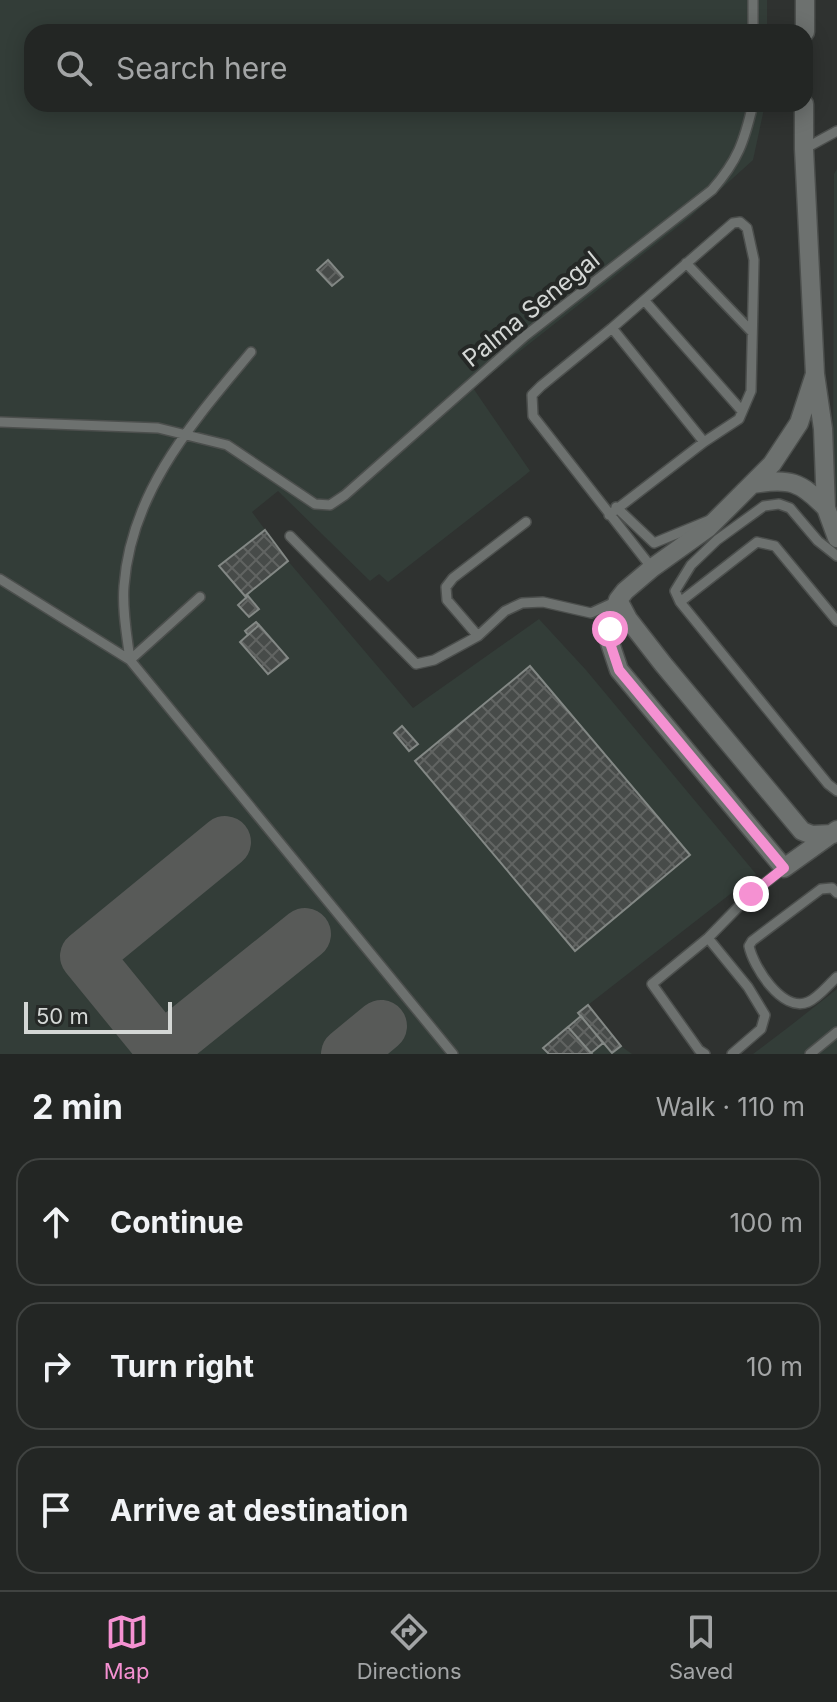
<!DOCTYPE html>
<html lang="en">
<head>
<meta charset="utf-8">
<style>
	:root { --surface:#232624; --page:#2b2e2c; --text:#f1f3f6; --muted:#a3a5a6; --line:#404341; --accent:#f591d2 }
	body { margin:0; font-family:Inter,sans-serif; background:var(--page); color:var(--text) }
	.scale { position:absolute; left:24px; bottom:20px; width:148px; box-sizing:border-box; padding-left:8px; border:4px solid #d4d7d5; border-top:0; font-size:22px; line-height:28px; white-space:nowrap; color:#d4d7d5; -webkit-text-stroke:6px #252826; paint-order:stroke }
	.stop { position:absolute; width:24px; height:24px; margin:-18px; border:6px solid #f591d2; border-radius:50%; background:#fff }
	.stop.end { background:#f591d2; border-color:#fff; box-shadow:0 2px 8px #0008 }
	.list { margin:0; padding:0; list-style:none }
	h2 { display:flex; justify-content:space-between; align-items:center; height:104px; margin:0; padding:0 32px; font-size:34px }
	h2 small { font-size:26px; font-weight:400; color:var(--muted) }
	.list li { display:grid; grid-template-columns:52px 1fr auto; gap:24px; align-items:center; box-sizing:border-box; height:128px; margin:0 16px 16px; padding:0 16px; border:2px solid var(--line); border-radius:24px }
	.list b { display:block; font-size:30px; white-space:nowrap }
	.list em { font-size:26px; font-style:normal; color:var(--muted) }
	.icon { flex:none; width:44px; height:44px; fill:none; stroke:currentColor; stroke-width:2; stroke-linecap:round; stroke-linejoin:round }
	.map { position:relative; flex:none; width:837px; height:1054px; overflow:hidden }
	.search { position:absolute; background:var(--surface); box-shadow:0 4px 20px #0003; left:24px; right:24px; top:24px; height:88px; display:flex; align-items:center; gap:20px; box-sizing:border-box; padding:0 28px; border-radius:24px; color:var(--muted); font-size:30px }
	.sheet { height:536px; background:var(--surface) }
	nav { display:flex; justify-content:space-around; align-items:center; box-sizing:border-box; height:112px; border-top:2px solid var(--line); background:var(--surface); font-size:22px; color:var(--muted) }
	nav a { display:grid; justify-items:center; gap:4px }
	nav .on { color:var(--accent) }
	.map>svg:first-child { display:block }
	.built { fill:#333d38 }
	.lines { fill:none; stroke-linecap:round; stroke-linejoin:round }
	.taxiway { stroke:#585a58; stroke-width:52 }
	.building { fill:url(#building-cross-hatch); stroke:#838885; stroke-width:2 }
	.lane-casing { stroke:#4c4f4d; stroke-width:12 }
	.street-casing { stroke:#4c4f4d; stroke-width:21 }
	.lane { stroke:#6d716f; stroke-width:9 }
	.street { stroke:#6d716f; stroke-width:18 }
	.route { stroke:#f591d2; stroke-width:10 }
	.labels { text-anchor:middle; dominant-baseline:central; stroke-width:8; stroke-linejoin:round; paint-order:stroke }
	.street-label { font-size:24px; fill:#d4d7d5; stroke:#252826 }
</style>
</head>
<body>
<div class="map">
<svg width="837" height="1054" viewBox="0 0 837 1054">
	<defs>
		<pattern id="building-cross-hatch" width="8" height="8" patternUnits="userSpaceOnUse" patternTransform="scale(2)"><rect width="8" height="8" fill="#474b49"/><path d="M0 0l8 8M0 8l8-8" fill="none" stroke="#616462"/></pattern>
	</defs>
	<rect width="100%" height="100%" fill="#2f3230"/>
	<!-- built -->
	<path class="built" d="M0,0h767v32h-735v72h733l-12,56 -63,57 -217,171 57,83 -11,9 -131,102 -9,-8 -9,7 -92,-90 -26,21 36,49 125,147 126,-89 47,51 170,204 -168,131 33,41 11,8h-632z
		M837,169v336l-4,-34 1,-297z
		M837,989v65h-84l37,-28z"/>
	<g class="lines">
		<!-- taxiway -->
		<path class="taxiway" d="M162,1049l143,-115
			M166,1054l-80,-98 139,-114
			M347,1054l34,-28"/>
	</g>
	<!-- building -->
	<path class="building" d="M328,260l15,17 -11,9 -15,-16z
		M265,530l23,31 -43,35 -26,-30z
		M248,596l11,13 -10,8 -11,-12z
		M256,622l3,3 -11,10 -3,-4z
		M259,625l29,33 -20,16 -28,-32z
		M530,666l160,189 -115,96 -160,-190z
		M402,726l16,18 -9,7 -15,-18z
		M588,1005l33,41 -9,7 -34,-40z
		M581,1016l22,27 -12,10 -23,-26z
		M568,1027l23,26 1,1h-43l-6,-6z"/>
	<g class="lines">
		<!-- lane casing -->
		<g class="lane-casing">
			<path id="lane" d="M753,0v32
				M804,149l33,-18
				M686,263l66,69
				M644,300l98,111
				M0,422l158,6 69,17 88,59 15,1 15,-10 180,-159 187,-146c26,-30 32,-48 41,-86
				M616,507l38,36 56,-23
				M609,515l95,-73 35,-23 12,-28 3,-131 -7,-32 -7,-6 -7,1 -121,105
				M290,536l126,128 18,-4 44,-24 27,-25 17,-8 21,-1 48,11 24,-11
				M837,556l-19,-15 -28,-33 -11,-4 -15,2 -47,34 -26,25 -16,26 5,11 148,182 9,7
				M652,568l-119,-152 -1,-21 9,-9 71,-58 92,114
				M0,579l130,81 323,394
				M680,602l77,-60 18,4 62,75
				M478,636l-31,-36 -1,-13 7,-9 73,-56
				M130,660c-3,-24 -8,-50 -6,-74 7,-95 69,-164 127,-234
				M130,660l70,-63
				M837,893l-5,-5 -11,1 -69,52 -3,5c4,20 33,67 59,56 10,-4 21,-18 29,-25
				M708,938l40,49 17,28 -4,14 -29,25
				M705,1054l-6,-4 -47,-66 56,-46 43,-44 33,-26
				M810,1054l27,-22"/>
		</g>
		<!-- street casing -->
		<g class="street-casing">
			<path id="street" d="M805,32v-32
				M804,104v45l11,225 8,55 3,79 11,30
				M815,374l-16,49 -27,41 -64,64 -56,40 -27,23 -7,9 -8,29v14l9,27 165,198 53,-38
				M752,484c38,-6 48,-3 74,24
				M618,600l10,19 35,45 139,167 10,4 21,-1"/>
		</g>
		<!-- lane -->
		<use href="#lane" class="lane"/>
		<!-- street -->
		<use href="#street" class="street"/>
	</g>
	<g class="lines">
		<!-- route -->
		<path class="route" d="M610,629v14l9,27 165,198 -33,26"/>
	</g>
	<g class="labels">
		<!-- street labels -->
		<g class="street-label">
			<text transform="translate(531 309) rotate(-39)">Palma Senegal</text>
		</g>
	</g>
</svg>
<div class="scale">50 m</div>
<div class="stop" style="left:610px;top:629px"></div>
<div class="stop end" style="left:751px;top:894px"></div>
<div class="search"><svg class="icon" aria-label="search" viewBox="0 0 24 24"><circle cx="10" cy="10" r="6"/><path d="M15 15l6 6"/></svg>Search here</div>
</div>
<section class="sheet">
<h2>2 min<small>Walk · 110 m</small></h2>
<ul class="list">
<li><svg class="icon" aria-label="ahead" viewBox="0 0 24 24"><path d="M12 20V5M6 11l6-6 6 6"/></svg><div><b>Continue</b></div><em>100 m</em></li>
<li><svg class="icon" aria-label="right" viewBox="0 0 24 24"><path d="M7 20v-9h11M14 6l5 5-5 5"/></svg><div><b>Turn right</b></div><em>10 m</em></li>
<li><svg class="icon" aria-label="arrive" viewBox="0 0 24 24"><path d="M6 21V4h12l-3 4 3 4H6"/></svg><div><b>Arrive at destination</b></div></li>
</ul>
</section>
<nav>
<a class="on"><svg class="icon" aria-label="map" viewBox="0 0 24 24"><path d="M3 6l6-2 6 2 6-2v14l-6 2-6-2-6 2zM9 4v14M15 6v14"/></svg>Map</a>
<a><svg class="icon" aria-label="directions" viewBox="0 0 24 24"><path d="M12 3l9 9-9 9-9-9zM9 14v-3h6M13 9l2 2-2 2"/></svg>Directions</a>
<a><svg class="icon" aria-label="saved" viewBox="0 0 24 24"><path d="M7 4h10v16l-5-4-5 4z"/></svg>Saved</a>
</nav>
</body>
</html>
